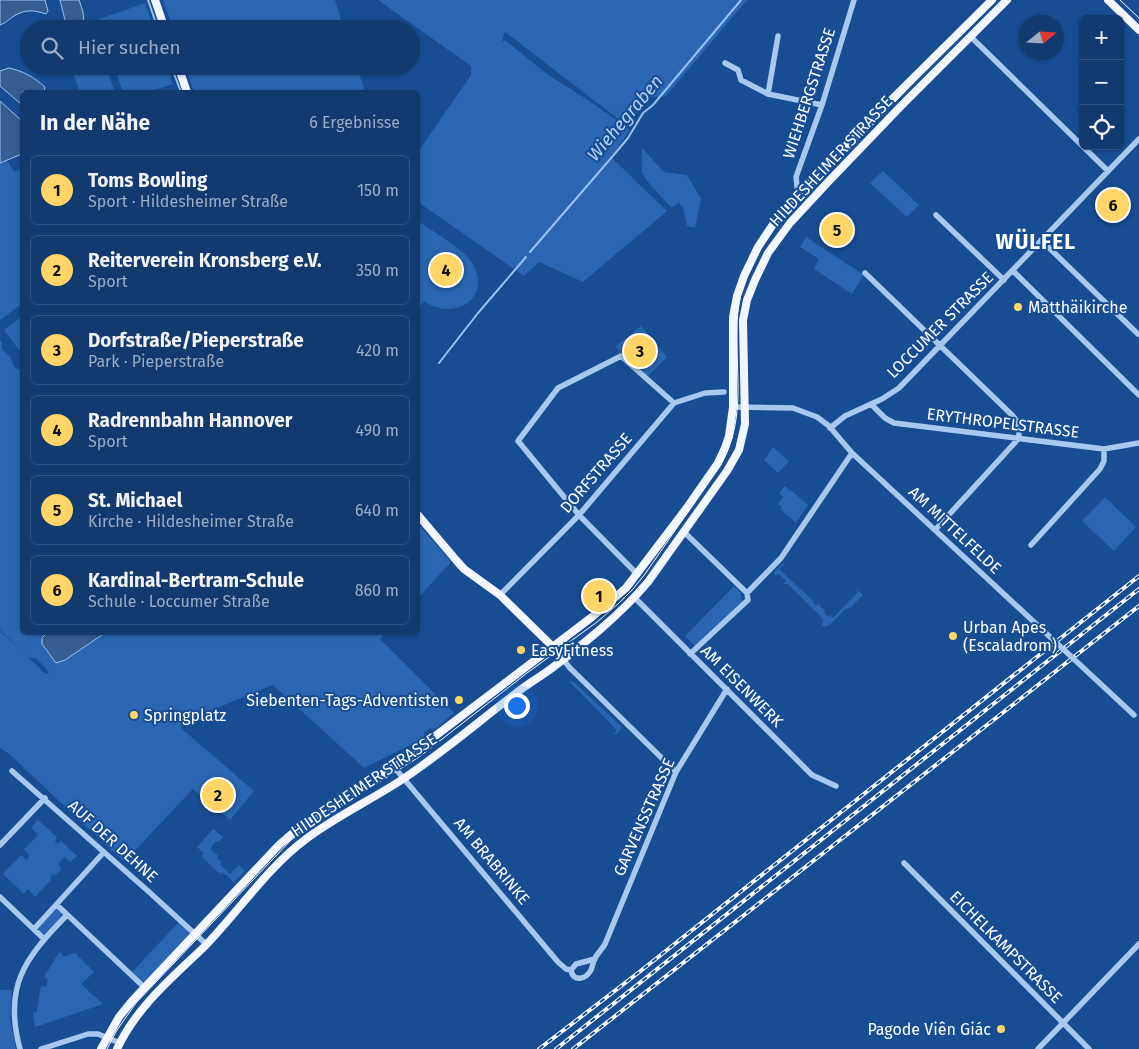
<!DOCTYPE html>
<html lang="de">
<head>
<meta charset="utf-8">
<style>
	:root { --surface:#123a6f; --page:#1f4577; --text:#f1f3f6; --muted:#9cadc3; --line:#315482; --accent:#ffd567 }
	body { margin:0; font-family:"Fira Sans",sans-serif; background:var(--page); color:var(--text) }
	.controls { position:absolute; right:15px; top:15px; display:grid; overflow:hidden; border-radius:8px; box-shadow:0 1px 4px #0004 }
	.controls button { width:45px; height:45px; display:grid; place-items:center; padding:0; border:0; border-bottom:1px solid var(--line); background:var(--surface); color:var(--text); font:25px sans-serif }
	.compass { position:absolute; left:1019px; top:15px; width:45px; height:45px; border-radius:50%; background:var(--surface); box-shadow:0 1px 4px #0004; rotate:72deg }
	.you { position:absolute; left:516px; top:705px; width:18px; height:18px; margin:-12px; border:4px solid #fff; border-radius:50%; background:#1a73e8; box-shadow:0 0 0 8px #1a73e833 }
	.badge { display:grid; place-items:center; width:32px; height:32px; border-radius:50%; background:var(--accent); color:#111; font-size:16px; font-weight:700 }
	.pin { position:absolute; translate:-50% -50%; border:2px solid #fff; box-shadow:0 1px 5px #0006 }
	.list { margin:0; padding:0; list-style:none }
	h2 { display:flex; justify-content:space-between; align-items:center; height:65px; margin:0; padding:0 20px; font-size:21px }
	h2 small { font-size:16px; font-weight:400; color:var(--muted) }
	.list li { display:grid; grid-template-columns:32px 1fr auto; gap:15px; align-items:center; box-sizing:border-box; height:70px; margin:0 10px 10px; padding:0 10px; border:1px solid var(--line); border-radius:8px }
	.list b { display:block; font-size:19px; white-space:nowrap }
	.list p { margin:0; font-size:16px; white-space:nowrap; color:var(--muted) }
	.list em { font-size:16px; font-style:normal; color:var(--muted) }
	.icon { flex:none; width:28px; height:28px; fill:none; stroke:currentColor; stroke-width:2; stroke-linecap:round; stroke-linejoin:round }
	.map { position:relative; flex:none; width:1139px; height:1049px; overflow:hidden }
	.search { position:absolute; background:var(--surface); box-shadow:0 1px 4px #0004; left:20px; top:20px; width:400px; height:55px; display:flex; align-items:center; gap:12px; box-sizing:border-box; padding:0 18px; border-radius:28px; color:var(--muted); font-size:19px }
	.panel { position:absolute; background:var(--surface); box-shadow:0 1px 4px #0004; left:20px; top:90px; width:400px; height:545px; border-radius:8px }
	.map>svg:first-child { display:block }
	.green { fill:#2a66b2 }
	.water { fill:#375d91; stroke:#9ac3f3 }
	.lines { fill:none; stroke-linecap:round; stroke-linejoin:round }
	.stream { stroke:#9ac3f3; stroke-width:2 }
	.minor { stroke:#a8c8f0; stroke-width:5.5 }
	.major { stroke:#f1f6ff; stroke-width:8 }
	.tram { stroke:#fff; stroke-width:1 }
	.rail-casing { stroke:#fff; stroke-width:4 }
	.rail { stroke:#184d94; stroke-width:2; stroke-dasharray:5.5; stroke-linecap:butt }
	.minor-bridge { stroke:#a8c8f0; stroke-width:5.5 }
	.poi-dot { fill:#ffd567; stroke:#184d94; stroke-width:2 }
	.labels { text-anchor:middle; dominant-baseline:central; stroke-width:4; stroke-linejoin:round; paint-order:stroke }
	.street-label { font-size:16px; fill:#fff; stroke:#184d94 }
	.poi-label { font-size:16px; fill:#fff; stroke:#184d94; text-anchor:start }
	.water-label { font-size:18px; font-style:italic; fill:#b4d2f7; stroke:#184d94 }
	.district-label { font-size:21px; font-weight:bold; letter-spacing:1px; fill:#fff; stroke:#184d94 }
</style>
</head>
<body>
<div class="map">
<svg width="1139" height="1049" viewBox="0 0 1139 1049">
	<rect width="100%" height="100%" fill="#184d94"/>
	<!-- green -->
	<path class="green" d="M163,0h172l9,29h-171z
		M378,0h369l-81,96 -23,2 -13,26v4l-125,-96 -3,9h4l41,33 44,28 39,28 -19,27 56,54 -84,71 -44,-20 -15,14 -106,-74v-50l53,-77v-9z
		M145,3l9,26h-54l-3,-9z
		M71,66h35l8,24 -8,2h-26z
		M114,66h53l6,18 -25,8h-25z
		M185,66h172l8,26h-171z
		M642,148l22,24 23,3 14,24 -6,29 -8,-2 -4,-18 -4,-5 -6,4h-2l-20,-21 -9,-13z
		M7,160l7,12 8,-4v136l-22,16v-157z
		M883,171l36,34 -12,12 -37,-34z
		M418,221c14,10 47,29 55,43 19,34 -19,58 -49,37l-6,9z
		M806,237l58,38 -12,19 -38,-25 5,-10 -19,-12z
		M22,316v38l-18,-24z
		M641,326l26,31 -21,21 -25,-22 -5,-10z
		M0,340l2,3v6l8,8 4,10 8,4v261l25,1 -5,5 23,22 40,-27h280l-5,6 74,74 -19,16 -5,-1 -6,5v5l-60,30 -91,-83 -78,32 -13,8 -1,3 73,63 -24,29 -37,-31 -69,73 -116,-109 -8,-5v-117l46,43 3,-2 -12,-13 -9,-2 -28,-27z
		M773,447l16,14 -11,12 -14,-13z
		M785,486l5,5 1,-1 17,15 -12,18 -16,-14 2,-2 -4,-3 5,-7 -4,-4z
		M1105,497l31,30 -22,24 -32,-30z
		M418,524l33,38 -33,36z
		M784,562l1,1 -6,6 34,32 3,-3 -3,5 4,3 1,-2 7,7 -1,2 4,4 1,-2 4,3 25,-26 -3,-4 8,7 -13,13 -5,1 -15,16 -6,2 -2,-2 1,-6 -35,-35h-5l3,-3 -8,-8 -3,3 -1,-4z
		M734,586l7,7 1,9 -47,44 -10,-10z
		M569,681l5,1 48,45 -5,7h-3l3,-4z
		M38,820l19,17 -2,4 3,3 3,-3 16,15 -7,6 -6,-5 -6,7 4,5 -7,6 -2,-1 -3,4 1,2 -16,17 -7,-8 -4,5 -21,-20 18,-19 5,5 4,-4 -6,-7 14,-14 -7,-8z
		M213,829l10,8 -3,4 -5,1 -5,7 8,7 -1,2 5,4 -2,2 10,10 9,-9 6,6 -11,11 -12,-10 -2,2 -19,-18 3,-3 -7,-6z
		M57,907l8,7 -21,22 -7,-7z
		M180,921l12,12 -47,50 -13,-11z
		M60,951l3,6 12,-4 19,19 -13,12 22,20 -68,23 -2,-14 4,-2 4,-25 5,1 2,-8 -4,-2z
		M0,990h12l-2,29 6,30h-16z"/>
	<!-- water -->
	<path class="water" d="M0,0h45l3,11 -2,3c-12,-4 -21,-5 -32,2 -5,3 -8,7 -14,9z
		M60,0h19l4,12 1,11 -4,6h-6l-9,-9z
		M9,68c14,3 25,9 36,19l-1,5h-22v13l-22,-19v-15z
		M0,101l22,20v33l-22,9z
		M47,633v-1l58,1 -40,27 -9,3 -14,-19v-6z"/>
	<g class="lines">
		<!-- stream -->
		<path class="stream" d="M148,0l10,29
			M171,66l10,26
			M530,252l82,-95 16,-19 15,-25 10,-8 88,-105
			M439,363l39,-50 48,-56"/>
		<!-- minor -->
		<path class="minor" d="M970,36l138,135
			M725,63l13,7 3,10 27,14 54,11
			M768,94l10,-58
			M798,195l-2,-18 26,-72 32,-105
			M936,215l68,65
			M1041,240l97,94
			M1013,271l126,124
			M865,273l147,142c7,7 7,14 7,23l-84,92
			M871,404l14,14 9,5 210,26 35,-6
			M733,407l60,1 24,9 12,9 23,27 154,143
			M830,428l15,-12 37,-17 17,-11 240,-249
			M683,531l64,62
			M1031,545l69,-76 4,-8v-12
			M637,574l-58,-59 -61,-74 40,-53 63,-32 53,47
			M500,595l79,-80 95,-112 31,-10 19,-1
			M635,598l177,177 24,11
			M553,647l17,21 106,104
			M690,654l58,-54 -1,-7 34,-35 71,-105
			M394,767l164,195 8,7 5,1
			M12,771l136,120 58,53
			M0,845l45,-47
			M904,863l185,186
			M0,897l44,42
			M57,905l87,82
			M34,929l70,-77
			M571,970c2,13 15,9 20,0 2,-4 2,-9 4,-12 3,-5 7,-9 10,-14l71,-172 51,-83
			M571,970l5,-6 19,-5
			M20,1049c-17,-63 5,-91 47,-134
			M41,1049l47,-15h10l22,9
			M1038,1049l101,-105"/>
		<!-- major -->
		<path class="major" d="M155,0l10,29
			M1108,0l31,30
			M178,66l9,26
			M418,515l38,45 8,9 36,26 53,52
			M101,1049l18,-32 13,-16 147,-156 15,-13 111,-73 187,-142 34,-29 60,-79 32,-46 7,-15 4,-12 4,-29v-90l4,-21 7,-20 14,-29 16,-24 24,-28 70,-72 124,-123
			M117,1049c20,-43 55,-71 88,-103 34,-35 62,-78 101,-107 31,-23 65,-39 97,-60 39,-26 75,-57 112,-85 11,-9 25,-17 37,-26 34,-26 68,-53 96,-86l79,-111 12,-21 6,-26 -2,-104 4,-20 8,-20 13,-27 22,-30 38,-41 74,-77 105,-105"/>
		<!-- tram -->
		<path class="tram" d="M1120,0l19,18
			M107,1049l10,-19 19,-27 155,-163 23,-17 105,-66 108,-84 70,-51 21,-18 15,-15 12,-15 76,-110c23,-42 16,-79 16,-125 0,-17 0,-32 5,-48 14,-44 44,-84 78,-115 14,-13 28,-25 41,-39 45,-46 88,-93 135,-137"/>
		<!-- rail casing -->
		<g class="rail-casing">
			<path id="rail" d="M539,1049l99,-76 501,-397
				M556,1049l583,-460
				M573,1049l566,-443"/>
		</g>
		<!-- rail -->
		<use href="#rail" class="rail"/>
		<!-- minor-bridge -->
		<path class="minor-bridge" d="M1006,596l128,119"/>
	</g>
	<!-- markers -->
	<g class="poi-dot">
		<circle cx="1018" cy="307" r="5"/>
		<circle cx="953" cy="636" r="5"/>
		<circle cx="521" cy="650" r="5"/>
		<circle cx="459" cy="700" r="5"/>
		<circle cx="134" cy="715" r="5"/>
		<circle cx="1001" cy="1029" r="5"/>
	</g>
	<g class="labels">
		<!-- street labels -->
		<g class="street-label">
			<text transform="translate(809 93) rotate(-72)">WIEHBERGSTRASSE</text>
			<text transform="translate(831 161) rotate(-47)">HILDESHEIMER STRASSE</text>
			<text transform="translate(940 325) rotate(-45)">LOCCUMER STRASSE</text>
			<text transform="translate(1003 423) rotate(7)">ERYTHROPELSTRASSE</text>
			<text transform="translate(596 473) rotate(-49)">DORFSTRASSE</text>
			<text transform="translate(955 530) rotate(43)">AM MITTELFELDE</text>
			<text transform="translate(742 686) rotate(45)">AM EISENWERK</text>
			<text transform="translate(364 785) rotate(-34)">HILDESHEIMER STRASSE</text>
			<text transform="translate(644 817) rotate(-66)">GARVENSSTRASSE</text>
			<text transform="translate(113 841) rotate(42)">AUF DER DEHNE</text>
			<text transform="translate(492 861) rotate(50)">AM BRABRINKE</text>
			<text transform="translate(1006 947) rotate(45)">EICHELKAMPSTRASSE</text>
		</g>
		<!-- poi labels -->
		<g class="poi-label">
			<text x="1028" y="307">Matthäikirche</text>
			<text x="963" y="627">Urban Apes<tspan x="963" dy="18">(Escaladrom)</tspan></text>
			<text x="531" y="650">EasyFitness</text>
			<text x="449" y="700" text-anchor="end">Siebenten-Tags-Adventisten</text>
			<text x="144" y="715">Springplatz</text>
			<text x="991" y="1029" text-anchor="end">Pagode Viên Giác</text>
		</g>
		<!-- water labels -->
		<g class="water-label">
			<text transform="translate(625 118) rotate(-50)">Wiehegraben</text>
		</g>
		<!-- district labels -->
		<g class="district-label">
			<text x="1036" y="242">WÜLFEL</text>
		</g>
	</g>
</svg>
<div class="controls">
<button>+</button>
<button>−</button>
<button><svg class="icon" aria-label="locate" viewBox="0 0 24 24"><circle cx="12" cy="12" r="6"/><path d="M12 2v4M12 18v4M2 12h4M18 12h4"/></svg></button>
</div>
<svg class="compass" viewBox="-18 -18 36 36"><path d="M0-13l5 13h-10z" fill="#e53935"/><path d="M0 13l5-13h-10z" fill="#9cadc3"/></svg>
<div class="you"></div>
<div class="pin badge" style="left:599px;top:596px">1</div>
<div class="pin badge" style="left:218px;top:795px">2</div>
<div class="pin badge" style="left:640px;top:351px">3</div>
<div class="pin badge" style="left:446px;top:270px">4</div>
<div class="pin badge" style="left:837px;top:230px">5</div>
<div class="pin badge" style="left:1113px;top:205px">6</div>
<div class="search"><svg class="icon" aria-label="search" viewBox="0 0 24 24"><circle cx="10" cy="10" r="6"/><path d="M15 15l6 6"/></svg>Hier suchen</div>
<section class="panel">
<h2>In der Nähe<small>6 Ergebnisse</small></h2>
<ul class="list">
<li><span class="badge">1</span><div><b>Toms Bowling</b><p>Sport · Hildesheimer Straße</p></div><em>150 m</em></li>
<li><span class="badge">2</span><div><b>Reiterverein Kronsberg e.V.</b><p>Sport</p></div><em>350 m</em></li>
<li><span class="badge">3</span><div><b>Dorfstraße/Pieperstraße</b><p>Park · Pieperstraße</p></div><em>420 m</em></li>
<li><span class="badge">4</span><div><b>Radrennbahn Hannover</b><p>Sport</p></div><em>490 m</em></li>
<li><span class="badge">5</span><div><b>St. Michael</b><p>Kirche · Hildesheimer Straße</p></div><em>640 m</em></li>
<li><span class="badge">6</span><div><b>Kardinal-Bertram-Schule</b><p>Schule · Loccumer Straße</p></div><em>860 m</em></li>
</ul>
</section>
</div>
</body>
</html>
